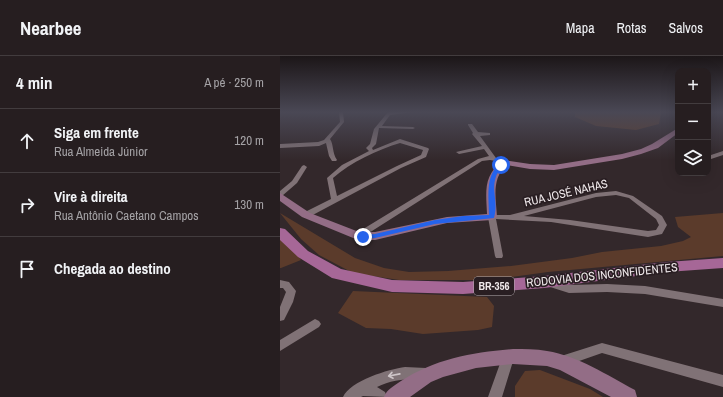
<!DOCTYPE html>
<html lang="pt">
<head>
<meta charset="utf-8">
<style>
	:root { --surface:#261e20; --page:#322b2d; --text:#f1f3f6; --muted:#a4a2a5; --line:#423c3e }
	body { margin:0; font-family:"Archivo Narrow",sans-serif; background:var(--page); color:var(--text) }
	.controls { position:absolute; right:12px; top:12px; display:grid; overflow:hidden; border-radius:8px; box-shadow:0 4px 16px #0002 }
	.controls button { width:36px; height:36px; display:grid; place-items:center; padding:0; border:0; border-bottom:1px solid var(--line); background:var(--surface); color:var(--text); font:20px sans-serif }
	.stop { position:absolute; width:12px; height:12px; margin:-9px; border:3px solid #2563eb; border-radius:50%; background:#fff }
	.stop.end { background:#2563eb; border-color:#fff; box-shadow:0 1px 4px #0008 }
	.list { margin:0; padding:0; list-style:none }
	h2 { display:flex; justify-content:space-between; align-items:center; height:52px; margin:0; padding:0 16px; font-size:17px }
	h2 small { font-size:13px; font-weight:400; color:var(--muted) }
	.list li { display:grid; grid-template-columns:26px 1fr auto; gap:12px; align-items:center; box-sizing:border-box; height:64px; padding:0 16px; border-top:1px solid var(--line) }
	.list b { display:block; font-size:15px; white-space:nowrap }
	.list p { margin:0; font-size:13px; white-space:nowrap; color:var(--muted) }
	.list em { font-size:13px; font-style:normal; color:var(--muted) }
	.icon { flex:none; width:22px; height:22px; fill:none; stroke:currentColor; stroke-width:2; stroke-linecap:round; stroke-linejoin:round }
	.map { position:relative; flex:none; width:443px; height:341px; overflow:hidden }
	header { display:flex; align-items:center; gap:24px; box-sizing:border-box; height:56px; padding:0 20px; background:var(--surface); border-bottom:1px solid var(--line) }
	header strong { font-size:19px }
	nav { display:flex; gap:22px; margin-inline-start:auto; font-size:14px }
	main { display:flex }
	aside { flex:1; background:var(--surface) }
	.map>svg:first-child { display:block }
	.green { fill:#5b3b2b }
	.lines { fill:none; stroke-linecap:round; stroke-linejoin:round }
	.street { fill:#807276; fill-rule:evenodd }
	.secondary { fill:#936d86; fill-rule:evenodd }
	.primary { fill:#a66797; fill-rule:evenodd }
	.oneway { stroke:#cec5c8 }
	.route { fill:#2563eb }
	.labels { text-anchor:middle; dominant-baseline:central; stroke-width:3.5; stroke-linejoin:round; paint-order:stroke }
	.shield { fill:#291e22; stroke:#b4acaf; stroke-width:1 }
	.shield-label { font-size:11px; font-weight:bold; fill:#f0e9eb }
	.street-label { font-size:12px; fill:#f0e9eb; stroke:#291e22 }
</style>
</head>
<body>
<header>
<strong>Nearbee</strong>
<nav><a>Mapa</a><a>Rotas</a><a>Salvos</a></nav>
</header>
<main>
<aside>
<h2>4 min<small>A pé · 250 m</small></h2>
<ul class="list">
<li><svg class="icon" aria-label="ahead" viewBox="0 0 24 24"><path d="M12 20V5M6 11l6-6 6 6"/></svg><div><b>Siga em frente</b><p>Rua Almeida Júnior</p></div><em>120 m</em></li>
<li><svg class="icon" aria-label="right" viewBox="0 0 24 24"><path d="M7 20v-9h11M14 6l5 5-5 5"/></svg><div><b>Vire à direita</b><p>Rua Antônio Caetano Campos</p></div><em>130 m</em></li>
<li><svg class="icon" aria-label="arrive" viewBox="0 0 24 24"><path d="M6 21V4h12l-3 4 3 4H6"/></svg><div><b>Chegada ao destino</b></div></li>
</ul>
</aside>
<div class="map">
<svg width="443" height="341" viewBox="0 0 443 341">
	<rect width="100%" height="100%" fill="#33282b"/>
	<!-- green -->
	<path class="green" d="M295,56h86l-2,12 -23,6 -40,-4 -21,-9z
		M0,157l75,45 29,10 25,4 39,-1 63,-5 61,-8 30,-6 59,-6 22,-5 8,-4 -13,-10 -3,-10 48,-4v43l-175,16 -59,8h-90l-46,-7 -34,-18 -18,-16z
		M0,175l21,29 -20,8h-1z
		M73,235l134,6 7,9 -2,21 -14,3 -55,4 -32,-5 -25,-1 -28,-15z
		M260,314l50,19 13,8h-88v-11l10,-15z"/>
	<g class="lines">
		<!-- street -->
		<path class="street" d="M59,56h4l1,10 -14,17c4,6 2,14 7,21l-1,1h-4l-3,-5 -3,-13 -7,3 -39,2v-4l38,-2 6,-2 16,-18z
			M108,56h25l-23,3 -8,11 31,1 2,1 -2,1 -34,-1 -3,16 -4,4 1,2 27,-11 28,9 1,1 -3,8 -25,11 -92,49h-6l-1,-2 1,-2 28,-14 -4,-21 15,-13 27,-14 -3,-3 4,-4 4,-15zM120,87l23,7 -2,5 -24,11 -60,30 -4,-18c18,-16 44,-28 67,-35z
			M188,68h4l6,8 12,1v2l-10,1 16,22 12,3v2l-18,-3 -8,1 -121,77h-6l-1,-2 1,-2 123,-75 11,-3 -5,-7 -25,5 -3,-2 26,-6 -10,-12 1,-1 -5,-8z
			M443,95v4l-15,5v-4z
			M24,109l3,2 -10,16 -15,13 -2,1v-6l12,-10 10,-15z
			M336,135l17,5 29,20 5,9 -5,9 -14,3 -97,-15 -55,-3 7,37 -1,2h-6l-1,-2 -7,-39 1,-2h21l86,-22zM336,139l13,3 27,21 3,6 -3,5 -8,1 -78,-11 -46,-4 72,-19z
			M270,223l19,6 38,-1 38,2 78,13v8l-78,-13 -38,-2 -38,1 -22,-7 -2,-3 2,-3z
			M0,224l9,2 7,9 -3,11 -9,18 -4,1v-14l6,-15 -3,-4h-3z
			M35,263l4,2 2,3 -2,3 -39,24v-11z
			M322,287l121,32v12l-121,-34 -40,14 -4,-2 -2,-4 2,-4z
			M228,296l4,2 2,4 -12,39h-14l14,-39 2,-4z
			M125,311l21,1 4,2 2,4 -2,4c-5,3 -9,1 -15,1 -13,0 -26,2 -38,8l8,5 2,5 -24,-1 -2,1h-18c7,-16 46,-28 62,-30z"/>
		<!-- secondary -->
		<path class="secondary" d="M398,72v5l-20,15 -17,6 -19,5 -68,11 -24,-1 -23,-4c-16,13 -11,33 -10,52l-5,3 -45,3 -72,17h-17l-56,-23 -22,-16v-8l30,20 49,19h16l72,-15 40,-3c-1,-23 -4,-38 16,-54l27,4 24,1 68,-11 19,-5 11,-5z
			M233,293c11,0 23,0 34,2 31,5 60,24 88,39l2,7h-26l-51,-27 -13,-4 -34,-2 -37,4 -33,9 -12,5 -21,15h-26c3,-8 10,-11 17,-16 34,-22 72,-29 112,-32z"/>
		<!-- primary -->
		<path class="primary" d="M0,172l5,1 23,22 33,18 51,11 71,2 81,-6 123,-14 56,-4v10l-56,4 -123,16 -81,6 -71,-2 -60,-14 -34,-21 -18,-17z"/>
	</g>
	<!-- one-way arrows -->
	<defs><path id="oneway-shaft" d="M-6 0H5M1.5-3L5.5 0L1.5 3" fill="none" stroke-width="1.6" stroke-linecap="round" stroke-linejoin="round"/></defs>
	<use class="oneway" href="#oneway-shaft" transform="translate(114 319) rotate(169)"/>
	<!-- sky -->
	<linearGradient id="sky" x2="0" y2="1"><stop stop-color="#1c1618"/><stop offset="0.54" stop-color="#4a4855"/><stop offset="1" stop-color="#4a4855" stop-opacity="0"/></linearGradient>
	<rect width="443" height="104" fill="url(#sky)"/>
	<!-- route -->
	<path class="route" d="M219,108l4,1c-17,20 -3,33 -9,53l-59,6 -60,14 -12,1 -3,-2 3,-2 12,-1 60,-14 28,-4 26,-1c0,-18 -4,-38 10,-51z"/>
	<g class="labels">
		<!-- shield labels -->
		<rect class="shield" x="194" y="221" width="40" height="18" rx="3"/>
		<g class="shield-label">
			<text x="214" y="230">BR-356</text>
		</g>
		<!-- street labels -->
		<g class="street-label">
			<text transform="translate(286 137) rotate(-13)">RUA JOSÉ NAHAS</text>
			<text transform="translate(322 219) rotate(-6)">RODOVIA DOS INCONFIDENTES</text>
		</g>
	</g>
</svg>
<div class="controls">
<button>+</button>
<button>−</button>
<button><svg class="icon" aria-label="layers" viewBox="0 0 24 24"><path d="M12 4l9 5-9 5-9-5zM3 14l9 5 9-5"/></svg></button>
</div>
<div class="stop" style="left:221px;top:109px"></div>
<div class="stop end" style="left:83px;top:181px"></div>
</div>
</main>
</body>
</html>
